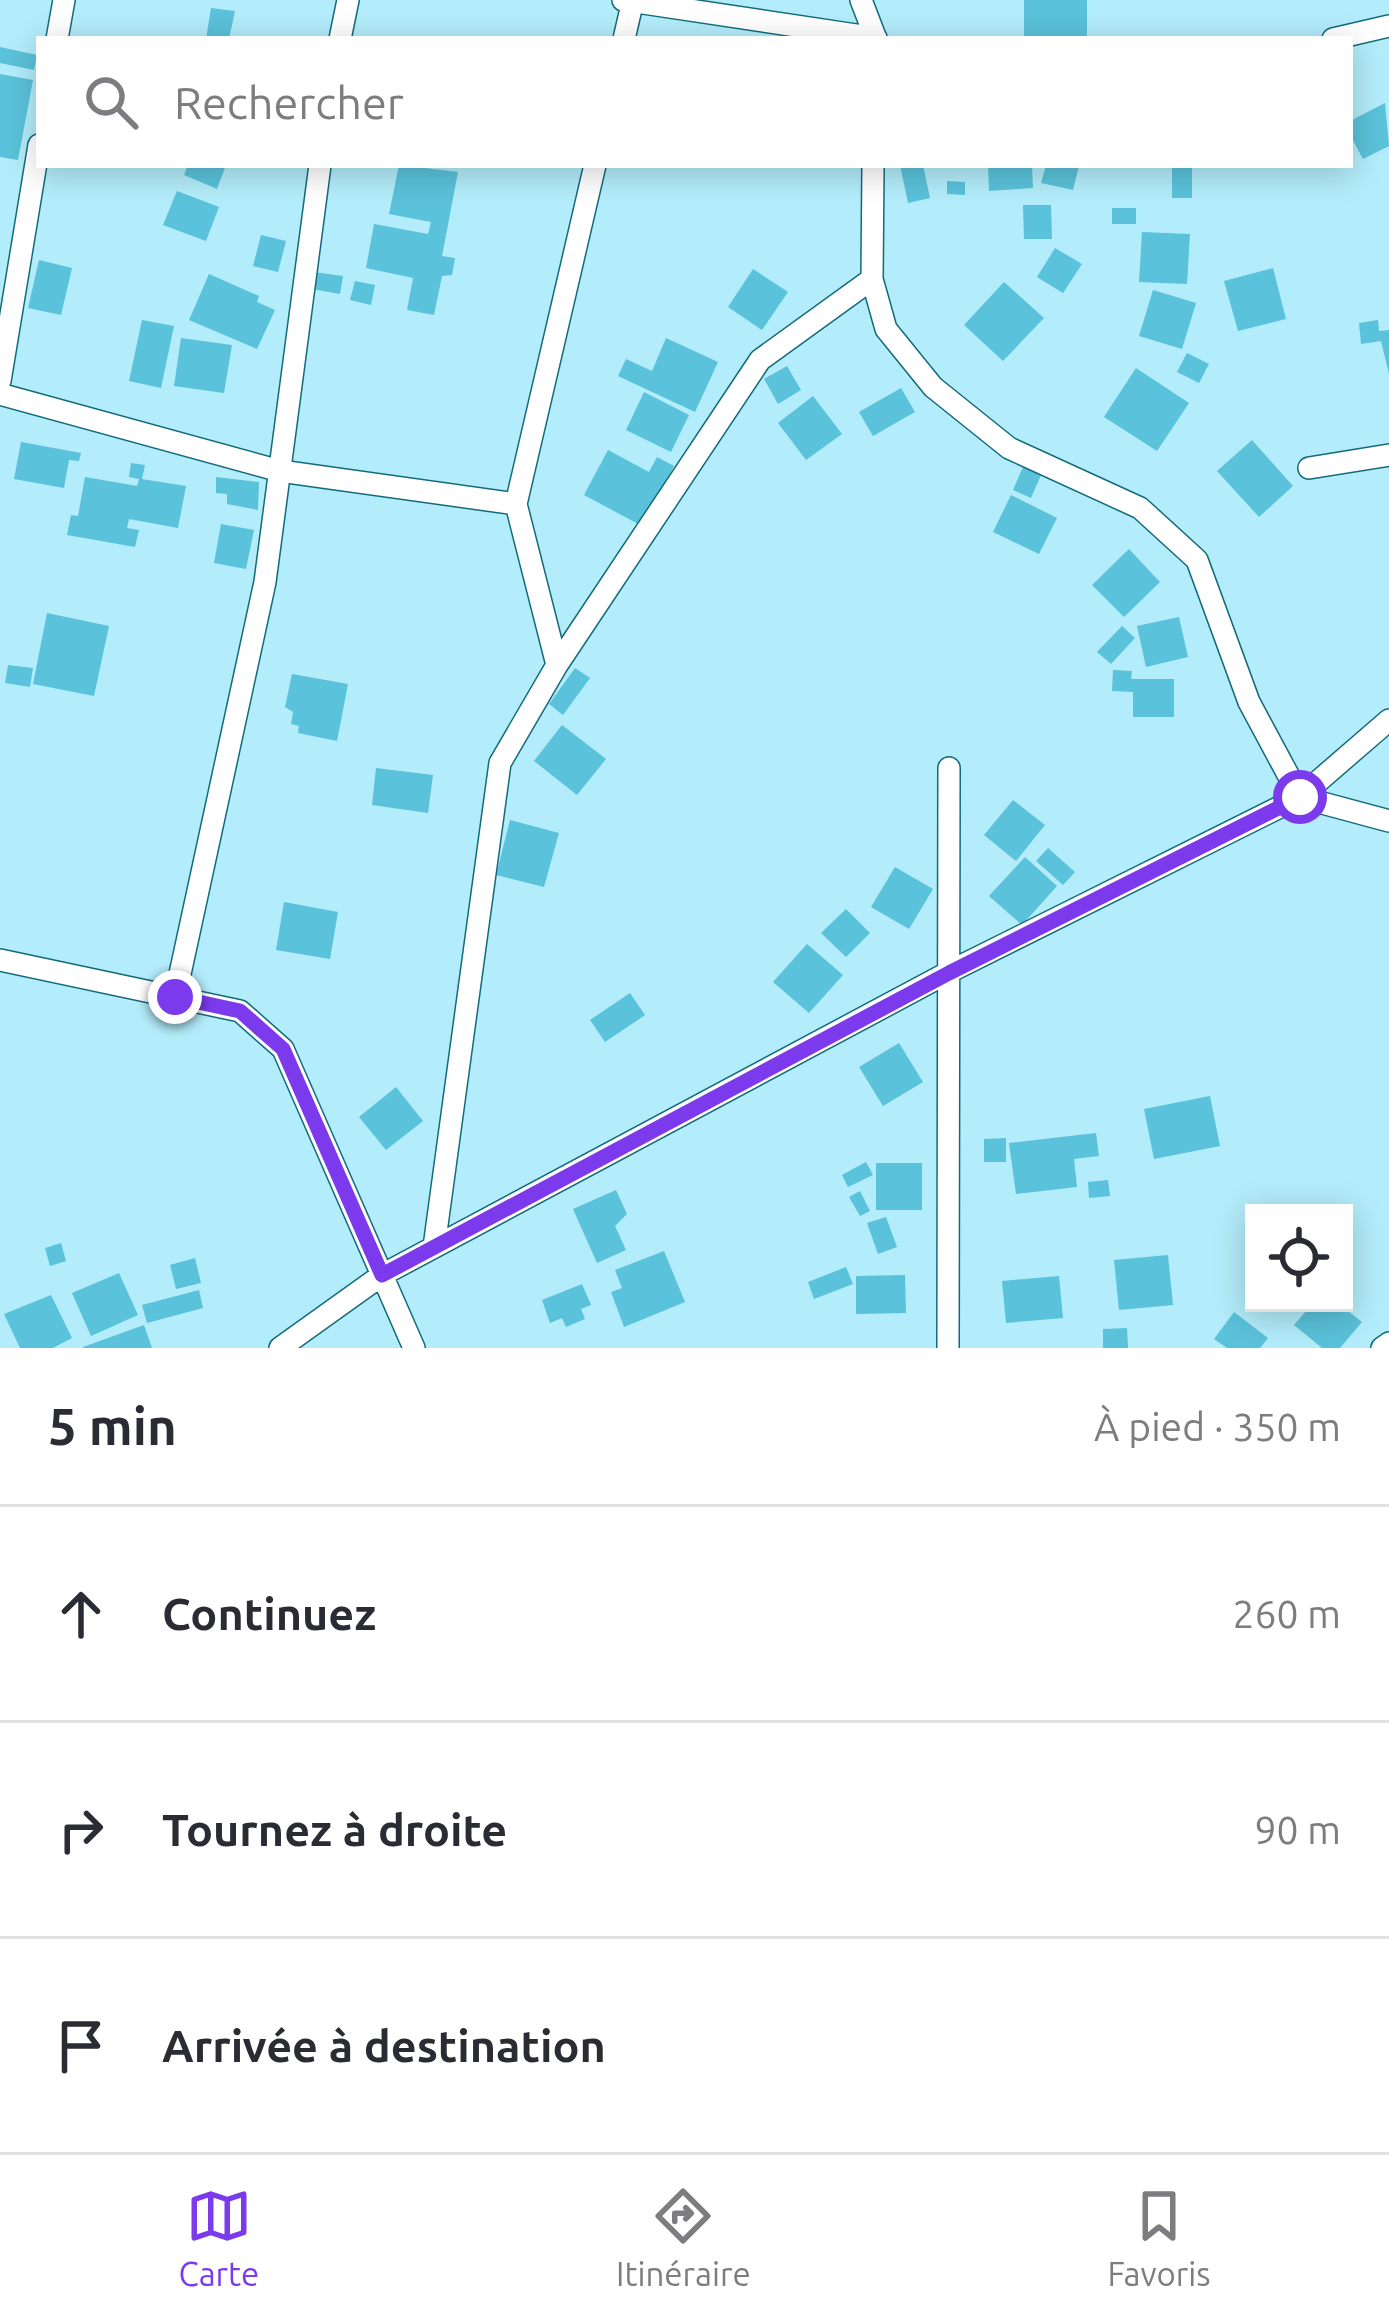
<!DOCTYPE html>
<html lang="fr">
<head>
<meta charset="utf-8">
<style>
	:root { --surface:#fff; --page:#f7f7f7; --text:#2b2b33; --muted:#7c7c81; --line:#e1e1e2; --accent:#7c3aed }
	body { margin:0; font-family:Ubuntu,sans-serif; background:var(--page); color:var(--text) }
	.controls { position:absolute; right:36px; bottom:36px; display:grid; overflow:hidden; border-radius:0px; box-shadow:0 6px 30px #0003 }
	.controls button { width:108px; height:108px; display:grid; place-items:center; padding:0; border:0; border-bottom:3px solid var(--line); background:var(--surface); color:var(--text); font:60px sans-serif }
	.stop { position:absolute; width:36px; height:36px; margin:-27px; border:9px solid #7c3aed; border-radius:50%; background:#fff }
	.stop.end { background:#7c3aed; border-color:#fff; box-shadow:0 3px 12px #0008 }
	.list { margin:0; padding:0; list-style:none }
	h2 { display:flex; justify-content:space-between; align-items:center; height:156px; margin:0; padding:0 48px; font-size:51px }
	h2 small { font-size:39px; font-weight:400; color:var(--muted) }
	.list li { display:grid; grid-template-columns:78px 1fr auto; gap:36px; align-items:center; box-sizing:border-box; height:216px; padding:0 48px; border-top:3px solid var(--line) }
	.list b { display:block; font-size:45px; white-space:nowrap }
	.list em { font-size:39px; font-style:normal; color:var(--muted) }
	.icon { flex:none; width:66px; height:66px; fill:none; stroke:currentColor; stroke-width:2; stroke-linecap:round; stroke-linejoin:round }
	.map { position:relative; flex:none; width:1389px; height:1348px; overflow:hidden }
	.search { position:absolute; background:var(--surface); box-shadow:0 6px 30px #0003; left:36px; right:36px; top:36px; height:132px; display:flex; align-items:center; gap:30px; box-sizing:border-box; padding:0 42px; border-radius:0px; color:var(--muted); font-size:45px }
	.sheet { height:804px; background:var(--surface) }
	nav { display:flex; justify-content:space-around; align-items:center; box-sizing:border-box; height:168px; border-top:3px solid var(--line); background:var(--surface); font-size:33px; color:var(--muted) }
	nav a { display:grid; justify-items:center; gap:6px }
	nav .on { color:var(--accent) }
	.map>svg:first-child { display:block }
	.building { fill:#5ac2da }
	.lines { fill:none; stroke-linecap:round; stroke-linejoin:round }
	.street-casing { stroke:#126b7c; stroke-width:24 }
	.street { stroke:#fff; stroke-width:21 }
	.route { stroke:#7c3aed; stroke-width:15 }
</style>
</head>
<body>
<div class="map">
<svg width="1389" height="1348" viewBox="0 0 1389 1348">
	<rect width="100%" height="100%" fill="#b3ecfa"/>
	<!-- building -->
	<path class="building" d="M1024,0h63v39h-63z
		M211,8l24,3 -6,28h-23z
		M0,47l37,8 -3,15 -34,-7z
		M0,74l33,6 -15,80 -18,-3z
		M1385,103l4,43 -26,13 -13,-24v-14z
		M188,165h38l-9,24 -33,-14z
		M399,165l59,7 -16,84 13,2 -3,17 -10,1 -8,39 -27,-5 6,-32 -47,-10 8,-44 54,10 3,-12 -42,-8z
		M900,165h23l7,33 -22,5z
		M988,165h44l1,23 -44,3z
		M1046,165l33,1 -6,24 -32,-7z
		M1172,167h20v31h-20z
		M947,181l18,1v13l-18,-1z
		M177,191l42,16 -13,34 -43,-16z
		M1023,205h28l1,34h-28z
		M1112,208h24v16h-24z
		M1142,232l48,2 -3,50 -48,-2z
		M261,235l25,6 -8,31 -25,-6z
		M1055,248l27,16 -19,29 -26,-16z
		M39,260l33,8 -11,47 -33,-7z
		M1273,268l13,51 -48,12 -14,-50z
		M753,269l35,23 -26,38 -34,-23z
		M314,272l29,4 -3,18 -28,-5z
		M209,274l50,22 -2,6 18,8 -18,39 -68,-29z
		M355,281l20,4 -4,20 -21,-5z
		M1004,282l40,36 -41,43 -39,-36z
		M1153,290l43,13 -14,46 -43,-13z
		M142,320l32,6 -13,62 -32,-7z
		M1378,320l1,11 10,-1v44l-8,-33 -20,3 -2,-21z
		M181,338l51,7 -8,48 -50,-7z
		M666,338l52,24 -23,50 -77,-36 8,-17 26,12z
		M1187,353l22,11 -10,19 -22,-11z
		M787,366l14,24 -23,14 -14,-25z
		M1136,368l53,35 -32,48 -53,-34z
		M901,388l14,24 -42,24 -14,-24z
		M644,392l45,23 -18,37 -45,-22z
		M813,396l29,38 -36,26 -28,-37z
		M1252,440l41,46 -34,31 -42,-46z
		M21,442l60,11 -2,8 -10,-1 -5,28 -50,-9z
		M608,450l41,22 8,-15 17,9 -32,60 -58,-31z
		M131,463l14,2 -3,14 44,7 -8,42 -49,-9 -2,9 12,2 -4,17 -68,-12 4,-20 7,1 7,-39 52,9 2,-7 -10,-2z
		M1023,467l18,8 -10,23 -18,-8z
		M216,477l43,5 -1,28 -31,-6v-10l-11,-1z
		M1011,495l46,23 -18,36 -46,-22z
		M221,524l33,6 -8,39 -32,-6z
		M1129,549l31,33 -36,35 -32,-32z
		M47,613l62,13 -15,70 -61,-12z
		M1179,617l9,40 -42,10 -9,-41z
		M1122,626l13,12 -24,26 -14,-12z
		M8,665l25,3 -3,19 -25,-4z
		M575,668l15,10 -27,37 -14,-11z
		M1113,670l19,1 -1,8h43v38h-41v-25l-21,-1z
		M292,674l56,10 -11,57 -39,-8 1,-7 -8,-2 2,-12 -8,-5z
		M562,725l44,34 -29,36 -43,-34z
		M376,768l57,7 -5,38 -56,-8z
		M1013,800l32,25 -29,36 -32,-26z
		M510,820l49,13 -15,54 -48,-12z
		M1048,848l27,24 -12,13 -27,-24z
		M1025,857l32,29 -35,39 -33,-29z
		M895,867l38,22 -24,40 -38,-22z
		M284,902l54,10 -8,47 -54,-9z
		M846,909l24,24 -24,24 -25,-24z
		M807,944l36,31 -34,38 -36,-31z
		M630,993l15,22 -40,27 -15,-22z
		M899,1043l24,39 -40,24 -24,-39z
		M396,1087l27,34 -37,29 -27,-33z
		M1210,1096l10,50 -66,13 -10,-50z
		M1096,1133l3,23 -25,3 3,28 -61,7 -7,-51z
		M1006,1138v24h-22v-23z
		M866,1162l7,13 -25,12 -6,-12z
		M876,1163h46v47h-46z
		M1108,1180l2,16 -21,2 -1,-16z
		M616,1190l11,24 -12,12 11,24 -29,13 -24,-54z
		M860,1191l10,20 -10,5 -11,-19z
		M886,1217l11,30 -19,7 -11,-31z
		M61,1243l5,18 -16,5 -5,-18z
		M664,1251l21,51 -61,25 -13,-35 11,-4 -7,-18z
		M1168,1255l5,50 -54,5 -5,-50z
		M195,1258l6,25 -25,6 -6,-24z
		M846,1267l7,17 -39,15 -6,-17z
		M119,1273l19,42 -47,21 -19,-43z
		M905,1275l1,38 -50,1v-38z
		M1059,1276l4,42 -57,5 -4,-42z
		M582,1284l9,21 -10,4 4,10 -19,8 -4,-9 -12,5 -8,-23z
		M199,1290l4,18 -56,15 -5,-18z
		M51,1295l21,43 -19,10h-33l-16,-34z
		M1313,1303h25l24,19 -22,26h-18l-28,-23z
		M1234,1312l34,26 -8,10h-33l-13,-9z
		M144,1325l8,23h-69v-1z
		M1127,1328l1,20h-25v-19z"/>
	<g class="lines">
		<!-- street casing -->
		<g class="street-casing">
			<path id="street" d="M623,0l253,38
				M861,0l15,39
				M57,39l7,-39
				M340,39l8,-39
				M624,39l9,-39
				M1333,39l56,-13
				M873,165l-1,114 14,50 47,58 76,61 131,60 57,52 52,142 51,95 89,24
				M0,381l39,-236
				M0,394l280,77 236,33
				M1309,468l80,-13
				M557,665l-41,-161 79,-339
				M0,960l240,51 43,38 131,299
				M175,997l90,-415 55,-417
				M434,1247l66,-484 57,-98 203,-305 112,-81
				M280,1348l102,-73 567,-303 351,-175 89,-77
				M948,1348l1,-580
				M1382,1348l7,-5"/>
		</g>
		<!-- street -->
		<use href="#street" class="street"/>
	</g>
	<g class="lines">
		<!-- route -->
		<path class="route" d="M175,997l65,14 43,38 99,226 567,-302 351,-176"/>
	</g>
</svg>
<div class="controls">
<button><svg class="icon" aria-label="locate" viewBox="0 0 24 24"><circle cx="12" cy="12" r="6"/><path d="M12 2v4M12 18v4M2 12h4M18 12h4"/></svg></button>
</div>
<div class="stop" style="left:1300px;top:797px"></div>
<div class="stop end" style="left:175px;top:997px"></div>
<div class="search"><svg class="icon" aria-label="search" viewBox="0 0 24 24"><circle cx="10" cy="10" r="6"/><path d="M15 15l6 6"/></svg>Rechercher</div>
</div>
<section class="sheet">
<h2>5 min<small>À pied · 350 m</small></h2>
<ul class="list">
<li><svg class="icon" aria-label="ahead" viewBox="0 0 24 24"><path d="M12 20V5M6 11l6-6 6 6"/></svg><div><b>Continuez</b></div><em>260 m</em></li>
<li><svg class="icon" aria-label="right" viewBox="0 0 24 24"><path d="M7 20v-9h11M14 6l5 5-5 5"/></svg><div><b>Tournez à droite</b></div><em>90 m</em></li>
<li><svg class="icon" aria-label="arrive" viewBox="0 0 24 24"><path d="M6 21V4h12l-3 4 3 4H6"/></svg><div><b>Arrivée à destination</b></div></li>
</ul>
</section>
<nav>
<a class="on"><svg class="icon" aria-label="map" viewBox="0 0 24 24"><path d="M3 6l6-2 6 2 6-2v14l-6 2-6-2-6 2zM9 4v14M15 6v14"/></svg>Carte</a>
<a><svg class="icon" aria-label="directions" viewBox="0 0 24 24"><path d="M12 3l9 9-9 9-9-9zM9 14v-3h6M13 9l2 2-2 2"/></svg>Itinéraire</a>
<a><svg class="icon" aria-label="saved" viewBox="0 0 24 24"><path d="M7 4h10v16l-5-4-5 4z"/></svg>Favoris</a>
</nav>
</body>
</html>
